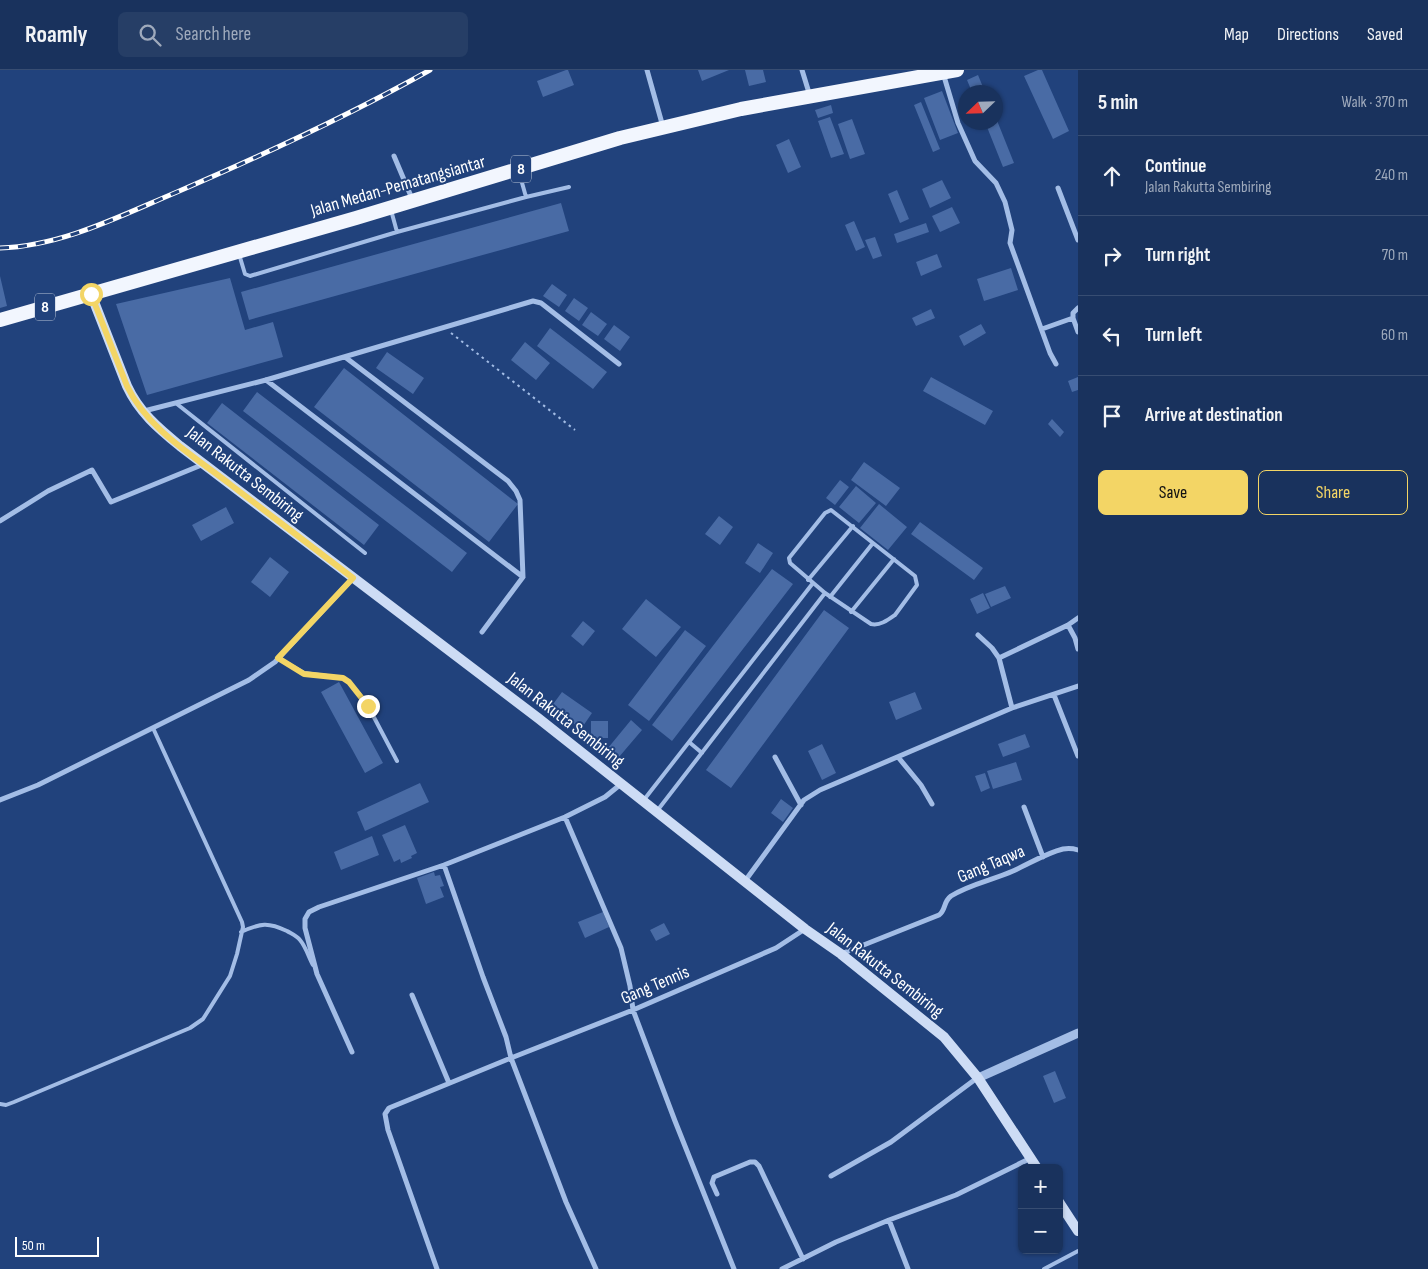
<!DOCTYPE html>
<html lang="en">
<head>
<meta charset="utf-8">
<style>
	:root { --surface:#19325d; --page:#263e66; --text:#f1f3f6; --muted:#9faabc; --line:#374d72; --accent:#f3d565 }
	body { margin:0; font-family:"Sofia Sans Condensed",sans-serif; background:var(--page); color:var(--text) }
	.controls { position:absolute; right:15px; bottom:15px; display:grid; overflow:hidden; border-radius:8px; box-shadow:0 1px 4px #0004 }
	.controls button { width:45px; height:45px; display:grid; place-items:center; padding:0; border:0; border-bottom:1px solid var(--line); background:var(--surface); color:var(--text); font:25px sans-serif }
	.compass { position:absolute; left:958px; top:15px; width:45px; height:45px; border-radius:50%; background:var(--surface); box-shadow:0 1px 4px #0004; rotate:247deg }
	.scale { position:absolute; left:15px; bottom:12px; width:84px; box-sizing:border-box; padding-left:5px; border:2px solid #fff; border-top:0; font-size:14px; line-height:18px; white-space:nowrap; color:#fff; -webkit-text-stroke:4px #21427c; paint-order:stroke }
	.stop { position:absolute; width:15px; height:15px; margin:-11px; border:4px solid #f3d565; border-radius:50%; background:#fff }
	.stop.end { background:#f3d565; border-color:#fff; box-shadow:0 1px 5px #0008 }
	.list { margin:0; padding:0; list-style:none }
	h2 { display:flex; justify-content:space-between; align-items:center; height:65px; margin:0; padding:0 20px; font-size:21px }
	h2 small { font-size:16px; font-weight:400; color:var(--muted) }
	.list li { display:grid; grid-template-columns:32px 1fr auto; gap:15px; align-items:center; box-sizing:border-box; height:80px; padding:0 20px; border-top:1px solid var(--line) }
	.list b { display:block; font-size:19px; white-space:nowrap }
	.list p { margin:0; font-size:16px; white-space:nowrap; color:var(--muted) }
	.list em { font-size:16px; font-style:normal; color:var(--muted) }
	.actions { display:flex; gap:10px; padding:15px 20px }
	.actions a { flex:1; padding:11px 0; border:1px solid var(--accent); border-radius:8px; text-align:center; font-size:18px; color:var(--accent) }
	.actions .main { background:var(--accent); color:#111 }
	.icon { flex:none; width:28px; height:28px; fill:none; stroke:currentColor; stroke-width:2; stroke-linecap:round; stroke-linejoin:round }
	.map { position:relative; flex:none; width:1078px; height:1199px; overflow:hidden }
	header { display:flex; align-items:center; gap:30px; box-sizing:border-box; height:70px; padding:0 25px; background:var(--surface); border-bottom:1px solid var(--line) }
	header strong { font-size:24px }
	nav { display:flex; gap:28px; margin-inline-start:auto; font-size:18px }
	.search { width:350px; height:45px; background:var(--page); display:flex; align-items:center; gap:12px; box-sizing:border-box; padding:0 18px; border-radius:8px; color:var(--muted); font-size:19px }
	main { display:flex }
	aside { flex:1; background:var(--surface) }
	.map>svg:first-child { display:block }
	.building { fill:#496ba5 }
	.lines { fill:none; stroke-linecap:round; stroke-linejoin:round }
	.path { stroke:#a3bde6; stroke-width:2; stroke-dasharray:2.5 4; stroke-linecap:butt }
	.service { stroke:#a3bde6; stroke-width:4 }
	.minor { stroke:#a3bde6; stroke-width:5 }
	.tertiary { stroke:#a3bde6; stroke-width:9 }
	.secondary { stroke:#cddcf5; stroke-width:10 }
	.trunk { stroke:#f2f6fe; stroke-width:14 }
	.rail-casing { stroke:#fff; stroke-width:5 }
	.rail { stroke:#21427c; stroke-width:3; stroke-dasharray:9; stroke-linecap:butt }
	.route { stroke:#f3d565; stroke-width:6 }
	.labels { text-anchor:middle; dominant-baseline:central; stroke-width:4; stroke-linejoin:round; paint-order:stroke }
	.shield { fill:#21427c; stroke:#bcc6d8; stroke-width:1 }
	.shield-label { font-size:16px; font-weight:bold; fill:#fff }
	.street-label { font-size:18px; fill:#fff; stroke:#21427c }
</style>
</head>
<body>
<header>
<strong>Roamly</strong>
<div class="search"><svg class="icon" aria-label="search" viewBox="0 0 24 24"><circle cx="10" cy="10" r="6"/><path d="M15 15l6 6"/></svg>Search here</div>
<nav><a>Map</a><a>Directions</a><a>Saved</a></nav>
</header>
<main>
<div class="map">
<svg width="1078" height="1199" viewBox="0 0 1078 1199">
	<rect width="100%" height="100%" fill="#21427c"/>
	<!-- building -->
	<path class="building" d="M566,0h2l6,15 -31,12 -6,-16z
		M698,0h31l-27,11z
		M745,0h18l3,12 -17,4z
		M1038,0h4l27,61 -16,8 -29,-63z
		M978,5l7,17h-13l-5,-12z
		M942,21l16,42 -18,7 -16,-42z
		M921,32l19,47 -7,3 -19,-47z
		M831,35l2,8 -15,5 -3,-8z
		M830,47l14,37 -13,4 -13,-37z
		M996,48l18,45 -11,4 -18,-45h11z
		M852,49l13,35 -15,5 -12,-35z
		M789,69l12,28 -13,6 -12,-28z
		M942,110l9,18 -21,10 -8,-19z
		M897,120l12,29 -9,4 -12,-29z
		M561,133l8,28 -320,89 -8,-28z
		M952,137l8,16 -20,9 -8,-16z
		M854,151l11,26 -9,4 -11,-26z
		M926,153l3,9 -32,11 -3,-9z
		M875,167l7,19 -9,3 -8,-19z
		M937,184l5,13 -21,9 -5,-14z
		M1011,198l7,22 -34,11 -7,-22z
		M0,206l7,30 -7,2z
		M230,208l15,52 28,-8 10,35 -136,38 -31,-91z
		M552,214l15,11 -8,12 -16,-11z
		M574,228l14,10 -9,13 -14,-10z
		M931,239l4,9 -19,8 -4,-8z
		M591,242l16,12 -9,12 -16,-11z
		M981,254l5,9 -22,13 -5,-10z
		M614,255l16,12 -10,14 -16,-12z
		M550,258l57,44 -14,17 -56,-43z
		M525,272l25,21 -14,17 -25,-20z
		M387,282l37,26 -11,16 -37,-26z
		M344,298l174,136 -29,38 -175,-135z
		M931,307l62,34 -8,14 -62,-34z
		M1078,307v13l-6,2 -4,-11z
		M257,322l210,161 -15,19 -209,-161z
		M222,333l157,122 -15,20 -157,-122z
		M1052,349l12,13 -4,5 -12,-13z
		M864,392l36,26 -14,18 -35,-26z
		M840,410l9,7 -14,18 -9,-7z
		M856,416l20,17 -17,20 -20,-16z
		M879,434l28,23 -19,23 -28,-22z
		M226,437l8,16 -33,18 -9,-16z
		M719,446l14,11 -13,18 -15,-11z
		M920,452l63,46 -9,12 -63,-46z
		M758,473l15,10 -13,20 -15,-10z
		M270,487l19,15 -19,25 -19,-15z
		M772,499l21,15 -121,157 -20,-16z
		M1005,516l6,12 -20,9 -6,-13z
		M983,523l7,15 -13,6 -7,-15z
		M646,529l35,28 -25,30 -34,-28z
		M824,540l25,18 -118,160 -25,-18z
		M583,551l12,10 -12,15 -12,-10z
		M685,560l21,16 -57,75 -21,-16z
		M339,612l44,81 -18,10 -44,-81z
		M562,622l30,21 -11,16 -30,-22z
		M915,622l7,17 -26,11 -7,-18z
		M631,650l11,10 -23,27 -11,-9z
		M591,651h17v17h-17z
		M1025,664l5,13 -27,10 -5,-13z
		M822,674l14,29 -14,7 -14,-29z
		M1016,692l6,18 -29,9 -6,-18z
		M985,703l5,15 -9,4 -6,-16z
		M420,713l9,19 -64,29 -8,-19z
		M781,729l12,9 -10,14 -12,-9z
		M405,755l12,28 -6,3 1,2 -11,5 -1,-4 -6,3 -12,-27z
		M372,766l7,19 -38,15 -7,-18z
		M434,802l1,4 5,-1 4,11 -4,1 4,10 -18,7 -9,-26z
		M603,842l6,15 -24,11 -7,-16z
		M664,853l6,11 -14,7 -6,-11z
		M1055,1001l11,27 -12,5 -11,-27z"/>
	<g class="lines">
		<!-- path -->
		<path class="path" d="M451,263l124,97"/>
		<!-- service -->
		<path class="service" d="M526,127l43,-10
			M391,140l6,22
			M239,184l6,20 5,2 147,-44 129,-35 -7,-25
			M177,334l188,149
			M831,440l84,66 2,9 -22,30c-7,5 -15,11 -24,9l-46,-31 -35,-30 -1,-5 36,-45z
			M808,510l45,-54
			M830,527l43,-54
			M851,542l43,-53
			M278,588l26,15 39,5 6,4 19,24 29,55
			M689,672l13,11
			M643,731l170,-218
			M657,741l168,-218
			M241,862c20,-9 27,-10 46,-1 5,3 10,5 13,9 6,7 9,18 13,25
			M0,1034l6,1 8,-3 176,-74 13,-9 27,-43 7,-22 6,-27 -1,-5 -89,-194
			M1044,1199l34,-18"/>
		<!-- minor -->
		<path class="minor" d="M647,0l16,57
			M802,0l8,26
			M943,3l15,50 17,38 21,22 9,19 7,28 -2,13 40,110 6,11
			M394,86l19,45
			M1058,118l20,52
			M1073,248l5,14
			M1042,259l31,-11v-5l5,-5
			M266,310l257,197 -3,-77 -4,-9 -8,-10 -163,-124
			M144,341l122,-31 267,-79 8,2 78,61
			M0,451l48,-30 44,-21 19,32 93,-38
			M1068,555l7,13 3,11
			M482,562l41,-55
			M978,565l14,13 7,10
			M1054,625l24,61
			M1012,638l-13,-50 69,-33 10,-7
			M775,687l26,48
			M898,687l23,28 11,19
			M0,730l38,-15 211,-105 26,-18 78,-84
			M1024,737l19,50
			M565,747l56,131 9,38 3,24 42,111 59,148
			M745,811l59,-81 16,-10 192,-82 66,-22
			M841,884l98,-39c7,-5 4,-13 12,-19 19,-12 42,-16 62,-25 16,-7 33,-18 50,-22 6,-1 9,-1 15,1
			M412,925l37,88
			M352,982l-35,-78 -12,-46v-9l4,-7 10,-5 125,-42 121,-48 40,-20 16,-13
			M831,1106l60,-34 86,-64
			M717,1124l-5,-11 2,-6 36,-15h5l4,4 44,93
			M889,1150l19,49
			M437,1199l-49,-139 -3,-16 4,-6 122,-50 -5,-21 -23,-60 -39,-112
			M596,1199l-30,-67 -55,-144 122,-48 143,-62 29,-19
			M782,1199l54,-27 53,-22 67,-25 75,-37"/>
		<!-- tertiary -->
		<path class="tertiary" d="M978,1008l100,-45"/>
		<!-- secondary -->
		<path class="secondary" d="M91,224l36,92c12,26 31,42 53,60l358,272 267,211 36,25 103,83 34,41 59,90
			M1059,1132l19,29"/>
		<!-- trunk -->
		<path class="trunk" d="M0,250l356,-102 264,-80 121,-29 216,-39"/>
		<!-- rail casing -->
		<g class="rail-casing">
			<path id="rail" d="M0,178c62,-2 120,-32 177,-56 86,-37 171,-76 253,-122"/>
		</g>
		<!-- rail -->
		<use href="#rail" class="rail"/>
	</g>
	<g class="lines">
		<!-- route -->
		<path class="route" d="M91,224l36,92c21,44 67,70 104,99 41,31 81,62 122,93l-75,80 26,16 39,4 6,4 19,24"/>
	</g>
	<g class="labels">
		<!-- shield labels -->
		<g class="shield">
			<rect x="511" y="85.5" width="20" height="27" rx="4"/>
			<rect x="35" y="223.5" width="20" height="27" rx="4"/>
		</g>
		<g class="shield-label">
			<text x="521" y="99">8</text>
			<text x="45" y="237">8</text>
		</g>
		<!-- street labels -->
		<g class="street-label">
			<text transform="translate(398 116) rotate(-16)">Jalan Medan-Pematangsiantar</text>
			<text transform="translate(245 404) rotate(38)">Jalan Rakutta Sembiring</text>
			<text transform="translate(566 650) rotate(38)">Jalan Rakutta Sembiring</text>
			<text transform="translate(991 794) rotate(-23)">Gang Taqwa</text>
			<text transform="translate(885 900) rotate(38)">Jalan Rakutta Sembiring</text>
			<text transform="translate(655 915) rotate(-23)">Gang Tennis</text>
		</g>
	</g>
</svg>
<div class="controls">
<button>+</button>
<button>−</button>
</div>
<svg class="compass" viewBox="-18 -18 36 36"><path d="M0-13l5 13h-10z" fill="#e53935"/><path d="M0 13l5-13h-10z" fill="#9faabc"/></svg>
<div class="scale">50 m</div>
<div class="stop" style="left:91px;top:224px"></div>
<div class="stop end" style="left:368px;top:636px"></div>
</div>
<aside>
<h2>5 min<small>Walk · 370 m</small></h2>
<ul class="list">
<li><svg class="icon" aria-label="ahead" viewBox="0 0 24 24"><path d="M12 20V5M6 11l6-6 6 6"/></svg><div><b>Continue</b><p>Jalan Rakutta Sembiring</p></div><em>240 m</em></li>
<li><svg class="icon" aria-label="right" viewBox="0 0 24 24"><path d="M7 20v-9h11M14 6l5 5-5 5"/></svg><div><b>Turn right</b></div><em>70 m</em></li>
<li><svg class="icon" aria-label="left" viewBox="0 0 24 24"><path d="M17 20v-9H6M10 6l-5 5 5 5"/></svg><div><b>Turn left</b></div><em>60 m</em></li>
<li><svg class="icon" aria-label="arrive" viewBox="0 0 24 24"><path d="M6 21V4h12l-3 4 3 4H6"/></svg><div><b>Arrive at destination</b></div></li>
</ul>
<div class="actions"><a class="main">Save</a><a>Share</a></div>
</aside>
</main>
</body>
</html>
